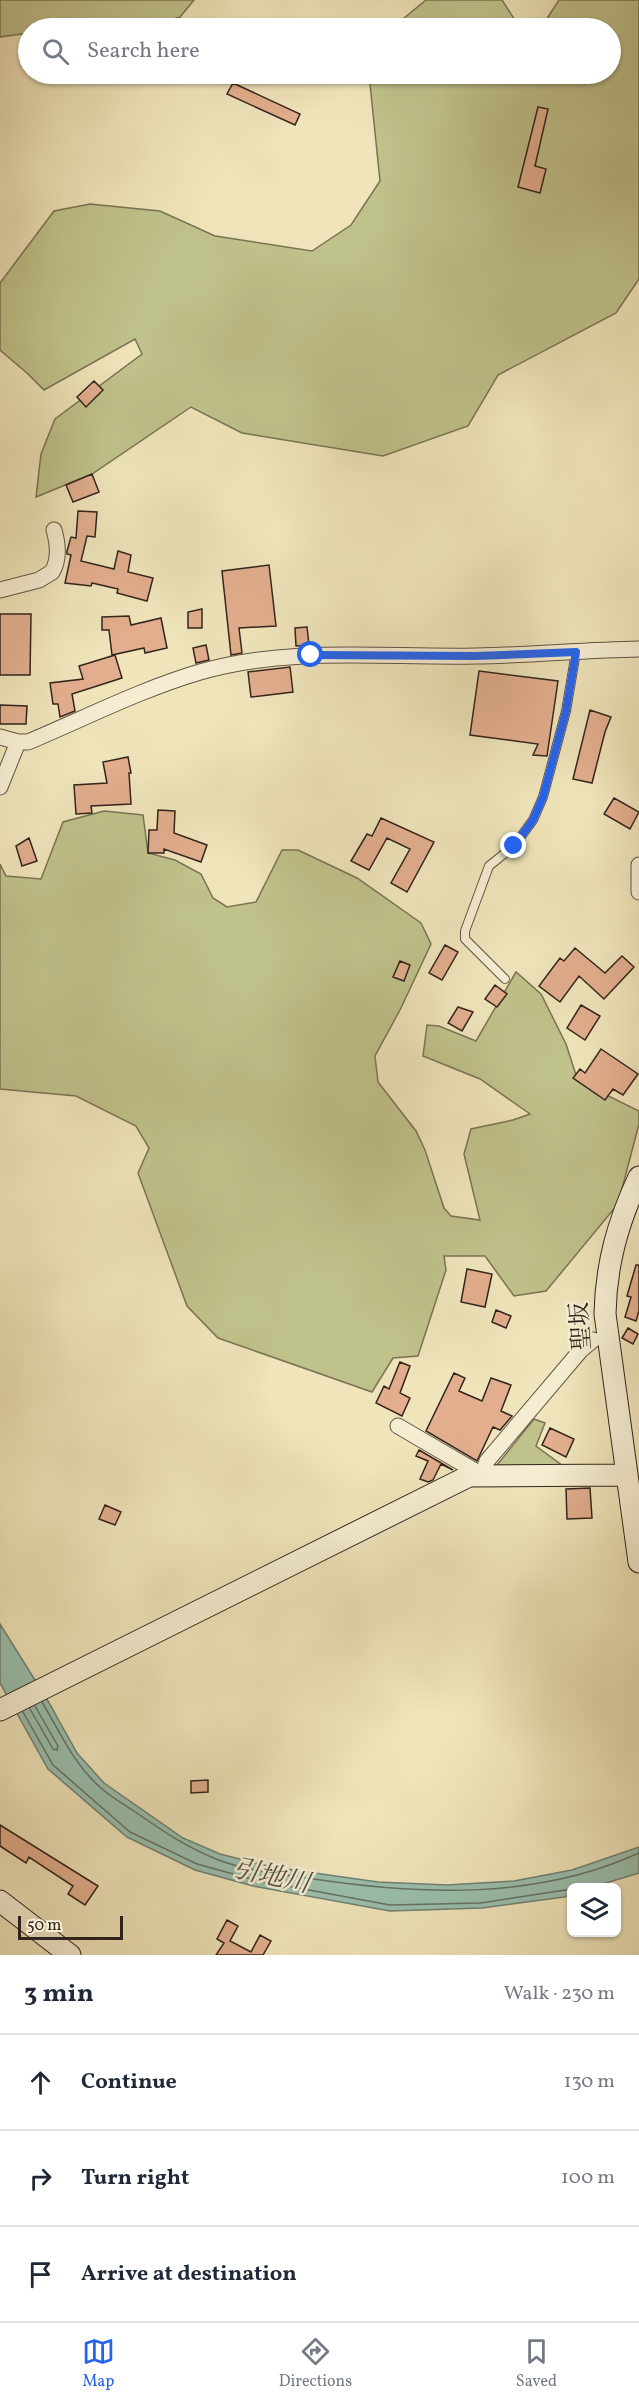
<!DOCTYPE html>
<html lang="en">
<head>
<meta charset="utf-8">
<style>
	:root { --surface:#fff; --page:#f6f6f7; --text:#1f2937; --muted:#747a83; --line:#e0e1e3; --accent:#2563eb }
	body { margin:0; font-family:Vollkorn,"Noto Serif JP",serif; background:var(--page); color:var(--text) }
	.controls { position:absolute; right:18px; bottom:18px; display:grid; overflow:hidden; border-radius:9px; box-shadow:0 2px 4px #0004 }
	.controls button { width:54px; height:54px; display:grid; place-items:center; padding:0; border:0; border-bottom:2px solid var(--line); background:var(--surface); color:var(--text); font:30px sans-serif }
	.scale { position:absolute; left:18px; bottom:15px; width:105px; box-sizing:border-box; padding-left:6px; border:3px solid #33241b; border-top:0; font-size:16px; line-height:21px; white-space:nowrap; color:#33241b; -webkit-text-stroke:4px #f5edd2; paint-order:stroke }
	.stop { position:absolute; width:18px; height:18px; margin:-14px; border:4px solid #2563eb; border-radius:50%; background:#fff }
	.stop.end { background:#2563eb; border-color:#fff; box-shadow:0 2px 6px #0008 }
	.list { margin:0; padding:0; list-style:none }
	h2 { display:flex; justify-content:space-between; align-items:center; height:78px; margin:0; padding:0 24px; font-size:26px }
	h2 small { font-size:20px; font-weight:400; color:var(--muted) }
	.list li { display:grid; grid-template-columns:39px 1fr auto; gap:18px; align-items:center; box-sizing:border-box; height:96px; padding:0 24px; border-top:2px solid var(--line) }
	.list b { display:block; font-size:22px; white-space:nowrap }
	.list em { font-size:20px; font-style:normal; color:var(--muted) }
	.icon { flex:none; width:33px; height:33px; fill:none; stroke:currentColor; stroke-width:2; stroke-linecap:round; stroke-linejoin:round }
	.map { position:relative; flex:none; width:639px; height:1955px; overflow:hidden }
	.search { position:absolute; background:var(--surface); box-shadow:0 2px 4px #0004; left:18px; right:18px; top:18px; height:66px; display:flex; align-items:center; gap:15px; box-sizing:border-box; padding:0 21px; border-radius:33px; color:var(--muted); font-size:22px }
	.sheet { height:366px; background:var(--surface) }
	nav { display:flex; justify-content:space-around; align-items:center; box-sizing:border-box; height:84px; border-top:2px solid var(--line); background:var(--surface); font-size:16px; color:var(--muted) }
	nav a { display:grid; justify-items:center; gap:3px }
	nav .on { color:var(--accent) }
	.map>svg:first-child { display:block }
	.green { fill:#c0c28b; stroke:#7a7353; stroke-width:1.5 }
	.water { fill:#9abfad; stroke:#718173; stroke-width:1.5 }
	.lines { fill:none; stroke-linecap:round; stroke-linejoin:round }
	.shore { stroke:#667264; stroke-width:1.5 }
	.building { fill:#e2ae8e; stroke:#33241b; stroke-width:1.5 }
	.lane-casing { stroke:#625443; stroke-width:10 }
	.street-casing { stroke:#625443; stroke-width:17 }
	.secondary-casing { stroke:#33241b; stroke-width:23 }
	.lane { stroke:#f5edd2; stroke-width:8 }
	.street { stroke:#f5edd2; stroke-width:15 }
	.secondary { stroke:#f5edd2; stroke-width:21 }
	.route { stroke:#2563eb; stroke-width:8 }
	.labels { text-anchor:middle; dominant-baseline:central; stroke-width:5; stroke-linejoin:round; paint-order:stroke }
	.street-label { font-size:24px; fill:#33241b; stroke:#f5edd2 }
	.water-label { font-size:26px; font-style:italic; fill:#525247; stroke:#f5edd2 }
</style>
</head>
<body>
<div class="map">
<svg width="639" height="1955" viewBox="0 0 639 1955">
	<rect width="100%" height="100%" fill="#efe4ba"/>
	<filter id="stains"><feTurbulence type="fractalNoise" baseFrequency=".00333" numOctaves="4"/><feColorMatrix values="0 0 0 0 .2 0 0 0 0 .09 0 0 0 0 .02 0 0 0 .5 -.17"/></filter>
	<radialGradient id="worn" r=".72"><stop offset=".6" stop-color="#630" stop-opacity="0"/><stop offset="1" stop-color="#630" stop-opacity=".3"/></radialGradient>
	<!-- green -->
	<path class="green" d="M0,0h194l-14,17 -36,11h-116v5l-28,4z
		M426,0h76l18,28h-128z
		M559,0h80v279l-23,34 -118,62 -30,51 -85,30 -141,-23 -51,-26 -99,67 -56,23 5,-43 14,-35 87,-65 -7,-15 -91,51 -16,-16 -28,-24v-67l54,-72 36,-7 70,7 55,25 97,15 39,-26 29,-44 -11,-107h241v-46h-69z
		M104,811l39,4 5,38 27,7 26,14 12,24 14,9 29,-5 26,-52h16l59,28 64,45 10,21 -30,64 -26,48 3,26 38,49 9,19 19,58 7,8 29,4 -16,-66 7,-25 42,-9 17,-6 -50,-35 -57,-23 4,-31 12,1 37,15 40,-69 25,22 25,50 12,37 61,30v13l-21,80 -72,87 -32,5 -29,-40h-41l2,14 -28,86 -25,2 -21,34 -154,-54 -31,-32 -49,-133 11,-25 -13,-22 -60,-30 -76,-7v-225l6,12 35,3 22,-57z
		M534,1419l11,4 -9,23 27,20 -31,2 -35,-3z"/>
	<!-- water -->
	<path class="water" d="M0,1624l48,77 29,52 27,30 79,55 37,16 52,13 106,15 69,3 67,-4 58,-11 67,-23v26l-46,14 -21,1 -1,7 -7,2 -82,11 -92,3 -137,-25 -58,-16 -68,-33 -79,-68 -48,-86z"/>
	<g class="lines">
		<!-- shore -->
		<path class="shore" d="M42,1702c18,30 32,63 59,86 10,9 22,16 33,23 27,19 52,36 82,48 30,12 66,15 98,20 107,16 223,21 325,-26
			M30,1709l23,40 4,1 1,-4 -23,-40
			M23,1712l30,53 77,67 67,32 58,16 135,25 91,-2 91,-14"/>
	</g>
	<!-- building -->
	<path class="building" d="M233,83l67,31 -5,11 -68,-31z
		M538,107l10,2 -13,57 11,3 -6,24 -22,-6z
		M94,381l9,9 -17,17 -9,-10z
		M92,474l7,18 -26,10 -7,-17z
		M78,511l19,1 -2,25 -8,-1 -6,25 33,8 4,-18 13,4 -3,17 25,6 -6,23 -30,-8 1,-4 -26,-6 -1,3 -26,-3 6,-28 -4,-1v-3l4,-14 5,1z
		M269,565l7,61 -37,2 3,25 -11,2 -9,-84z
		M202,609v19h-14v-16z
		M0,614h31l-1,61h-30z
		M129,616l2,9 30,-7 6,30 -22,5 -1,-5 -32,7 -3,-25h-7v-13z
		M307,627l2,18 -13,1 -1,-18z
		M206,645l3,15 -13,3 -3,-15z
		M115,655l7,23 -50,16 3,17 -15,6 -2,-13h-5l-3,-21 33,-4 -4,-13z
		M290,667l3,25 -42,5 -3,-25z
		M479,671l79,10 -11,75 -14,-1 5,-11 -68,-9z
		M0,705l27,1 -1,18h-26z
		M590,710l21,7 -6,15 -13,51 -19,-4z
		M128,757l3,16h-2l2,31 -40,2 1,7 -16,1 -2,-29 33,-2 -4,-21z
		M614,798l25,14 -9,17 -26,-15z
		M158,810l17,1 -1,22 33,12 -6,17 -37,-13v4h-16l1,-23h8z
		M381,818l53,24 -27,50 -16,-9 19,-34 -23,-11 -18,32 -18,-9 16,-27 5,2z
		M29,838l8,23 -15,5 -6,-20z
		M445,945l13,7 -16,28 -13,-7z
		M575,948l30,25 17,-17 12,11 -30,32 -25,-23 -19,26 -21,-16 21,-28 4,3z
		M400,961l10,4 -6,16 -11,-4z
		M495,985l12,9 -10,13 -12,-8z
		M581,1005l19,11 -15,24 -18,-12z
		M458,1007l15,5 -11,19 -14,-8z
		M601,1049l37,25 -15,21 -10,-6 -8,11 -32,-22 7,-9 5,4z
		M636,1265h3v46l-3,10 -11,-4 6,-20 -4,-1z
		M467,1269l25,5 -7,33 -24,-5z
		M496,1310l15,6 -5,12 -14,-6z
		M628,1328l10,6 -5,10 -11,-6z
		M400,1362l10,4 -10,27 10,5 -8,18 -26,-13 8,-17 5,3z
		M454,1373l11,5 -6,13 23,10 9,-23 20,7 -10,26 11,5 -12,14 -7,-3 -16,34 -51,-30z
		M550,1428l24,11 -8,18 -24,-12z
		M419,1450l34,20 -12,-6 -8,16 -5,2 -8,-3 8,-18 -12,-5z
		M590,1488l2,30 -25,1 -1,-30z
		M105,1505l16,7 -6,13 -16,-6z
		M208,1780v12l-17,1v-12z
		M0,1825l98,61 -13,19 -17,-11 5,-8 -44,-29 -3,6 -26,-17z
		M227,1920l11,6 -8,15 21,11 9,-17 11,6 -8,14h-47l8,-12 -7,-4z"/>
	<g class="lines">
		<!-- lane casing -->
		<g class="lane-casing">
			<path id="lane" d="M505,979l-40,-40v-8l24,-65 25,-20 19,-26 10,-23 23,-86 10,-59"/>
		</g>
		<!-- street casing -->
		<g class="street-casing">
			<path id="street" d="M0,590l39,-10 13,-8c8,-13 6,-28 2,-42
				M0,737l18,5h10c57,-24 114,-53 172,-70 90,-26 184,-14 276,-16 54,-1 109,-6 163,-7
				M0,787l18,-45
				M639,865v27
				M398,1426l84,49 5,-14 94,-111 12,-10"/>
		</g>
		<!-- secondary casing -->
		<g class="secondary-casing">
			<path id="secondary" d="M639,1177c-21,45 -33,87 -34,137l34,248
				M0,1710l469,-234 157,-1
				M0,1901l70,54"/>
		</g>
		<!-- lane -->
		<use href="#lane" class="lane"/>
		<!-- street -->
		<use href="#street" class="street"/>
		<!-- secondary -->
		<use href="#secondary" class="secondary"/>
	</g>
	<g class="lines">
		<!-- route -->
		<path class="route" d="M311,655l165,1 100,-4 -10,59 -23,86 -10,23 -19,26"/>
	</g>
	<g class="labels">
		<!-- street labels -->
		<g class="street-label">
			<text transform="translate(582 1326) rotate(-94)">聖坂</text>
		</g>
		<!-- water labels -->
		<g class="water-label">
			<text transform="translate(271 1877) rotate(12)">引地川</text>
		</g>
	</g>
	<rect width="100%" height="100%" filter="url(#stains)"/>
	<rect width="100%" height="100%" fill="url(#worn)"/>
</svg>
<div class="controls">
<button><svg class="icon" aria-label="layers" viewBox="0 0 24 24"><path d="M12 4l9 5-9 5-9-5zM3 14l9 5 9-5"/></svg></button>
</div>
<div class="scale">50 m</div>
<div class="stop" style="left:311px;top:655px"></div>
<div class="stop end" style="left:514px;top:846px"></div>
<div class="search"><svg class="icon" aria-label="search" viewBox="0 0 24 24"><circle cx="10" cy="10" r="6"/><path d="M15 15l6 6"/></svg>Search here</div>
</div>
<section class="sheet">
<h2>3 min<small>Walk · 230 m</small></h2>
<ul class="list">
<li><svg class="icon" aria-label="ahead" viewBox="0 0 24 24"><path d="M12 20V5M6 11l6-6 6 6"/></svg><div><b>Continue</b></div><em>130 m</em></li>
<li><svg class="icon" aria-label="right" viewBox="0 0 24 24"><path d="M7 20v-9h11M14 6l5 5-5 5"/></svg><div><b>Turn right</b></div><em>100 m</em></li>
<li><svg class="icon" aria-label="arrive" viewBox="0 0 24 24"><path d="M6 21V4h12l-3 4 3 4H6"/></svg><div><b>Arrive at destination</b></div></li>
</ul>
</section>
<nav>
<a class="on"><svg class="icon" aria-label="map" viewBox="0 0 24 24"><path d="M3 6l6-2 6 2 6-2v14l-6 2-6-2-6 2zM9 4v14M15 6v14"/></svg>Map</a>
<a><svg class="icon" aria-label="directions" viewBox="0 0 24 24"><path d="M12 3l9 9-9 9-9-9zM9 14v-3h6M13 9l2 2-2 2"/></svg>Directions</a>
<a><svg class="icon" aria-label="saved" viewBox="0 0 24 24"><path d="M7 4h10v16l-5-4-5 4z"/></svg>Saved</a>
</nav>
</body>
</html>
